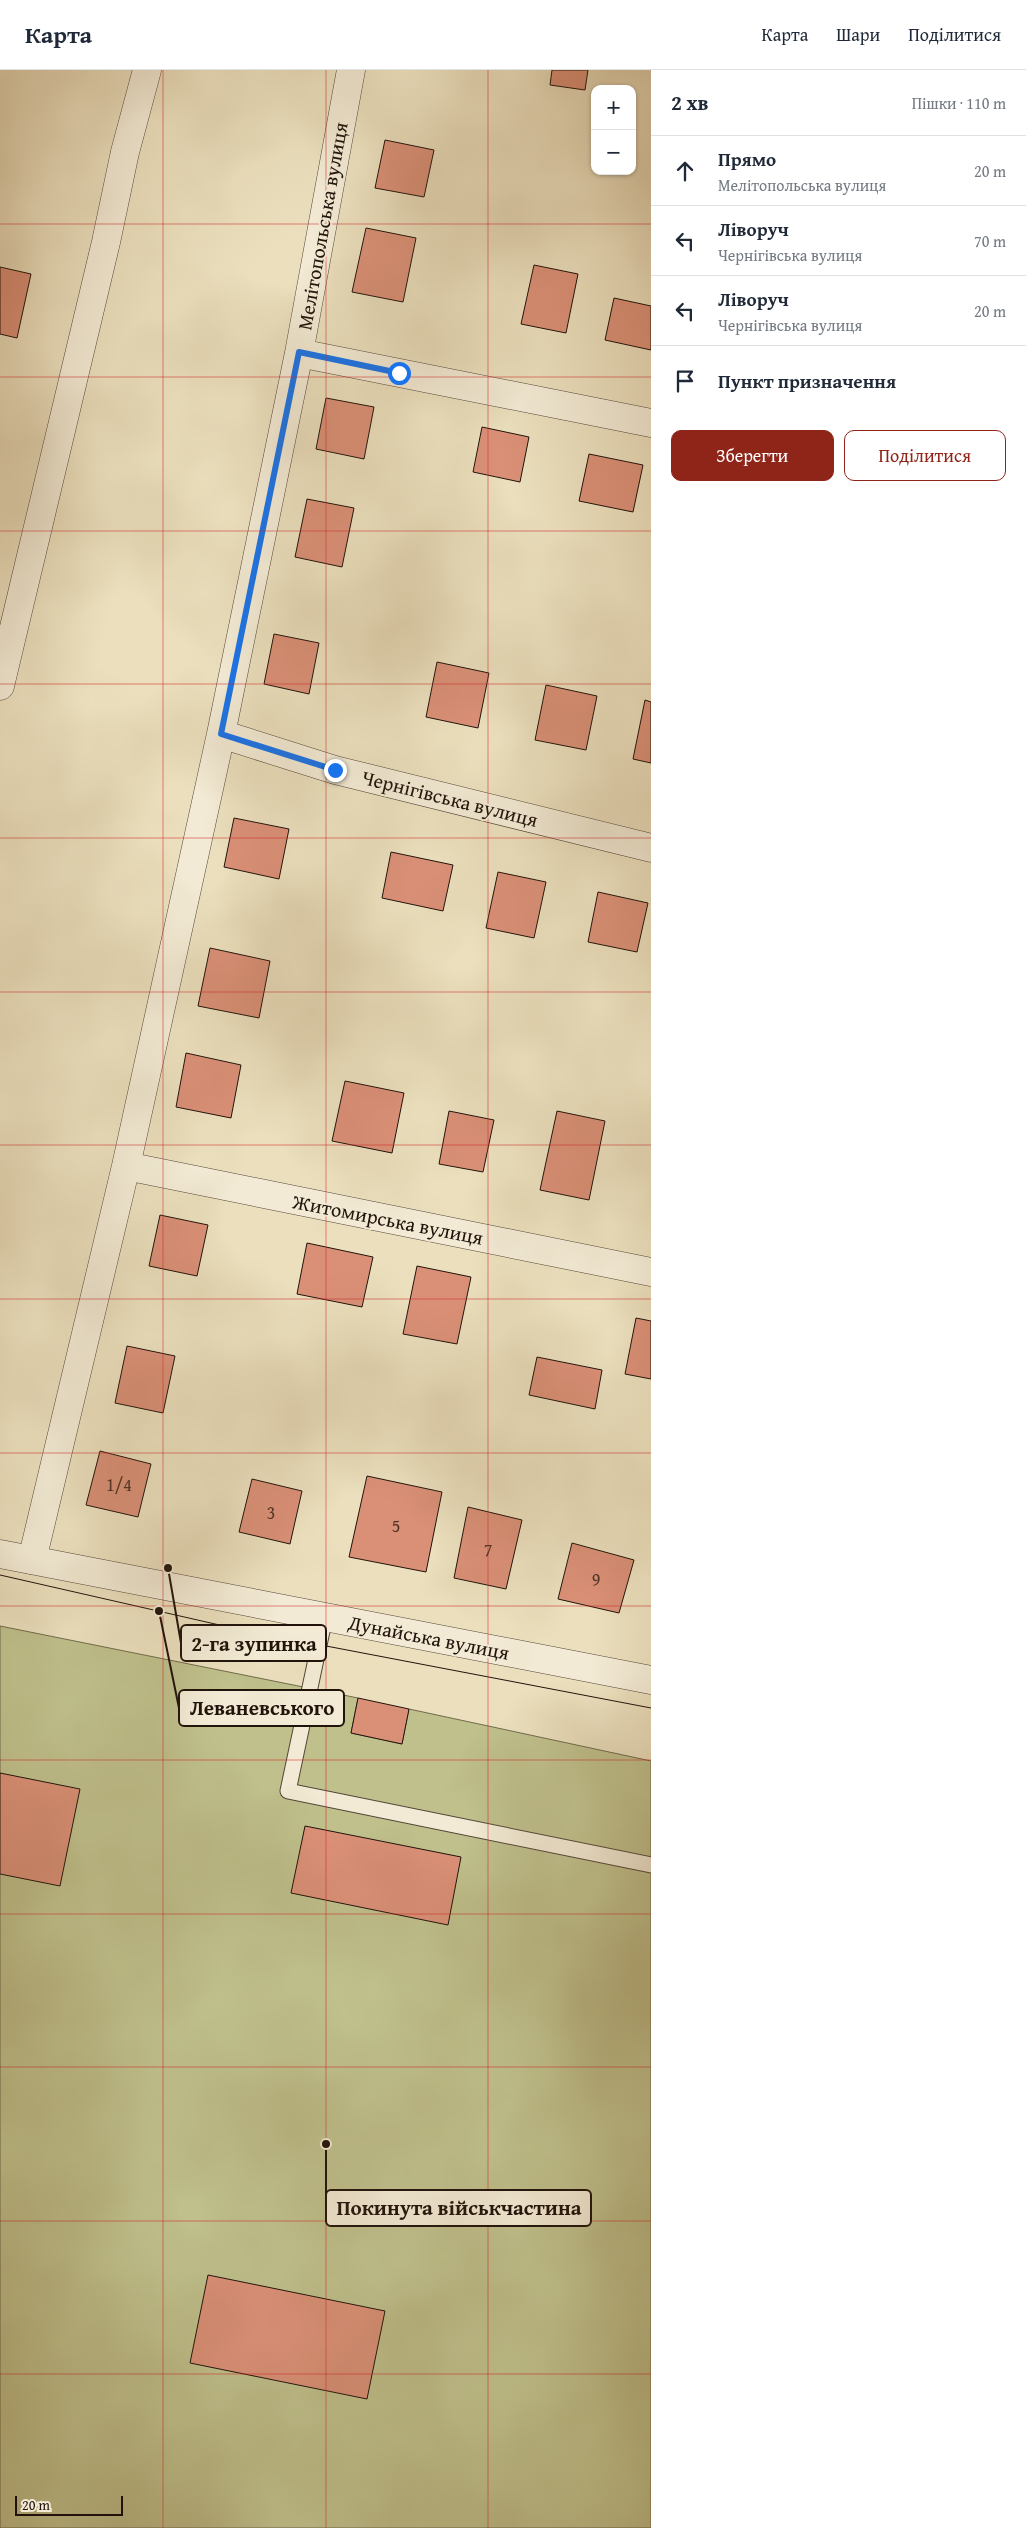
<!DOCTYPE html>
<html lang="uk">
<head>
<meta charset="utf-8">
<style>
	:root { --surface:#fff; --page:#f6f6f7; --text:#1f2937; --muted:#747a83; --line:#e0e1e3; --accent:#8f2418 }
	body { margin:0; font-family:"Gentium Book Plus",serif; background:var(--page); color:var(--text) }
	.controls { position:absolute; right:15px; top:15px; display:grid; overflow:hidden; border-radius:10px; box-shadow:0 1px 4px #0004 }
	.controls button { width:45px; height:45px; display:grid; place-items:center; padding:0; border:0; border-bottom:1px solid var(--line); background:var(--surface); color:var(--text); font:25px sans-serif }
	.scale { position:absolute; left:15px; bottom:12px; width:108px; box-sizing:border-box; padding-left:5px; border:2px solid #21130b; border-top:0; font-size:14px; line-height:18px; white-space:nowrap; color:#21130b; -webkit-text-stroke:4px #f2ead4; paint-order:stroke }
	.stop { position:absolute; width:15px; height:15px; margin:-11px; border:4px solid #1a73e8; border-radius:50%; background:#fff }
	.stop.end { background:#1a73e8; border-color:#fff; box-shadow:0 1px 5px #0008 }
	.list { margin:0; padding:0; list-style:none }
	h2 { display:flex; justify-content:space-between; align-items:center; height:65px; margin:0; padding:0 20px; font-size:21px }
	h2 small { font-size:16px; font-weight:400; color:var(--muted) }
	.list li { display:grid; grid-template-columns:32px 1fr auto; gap:15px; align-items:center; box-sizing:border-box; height:70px; padding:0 20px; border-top:1px solid var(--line) }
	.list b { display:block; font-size:19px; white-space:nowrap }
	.list p { margin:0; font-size:16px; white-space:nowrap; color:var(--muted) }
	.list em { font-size:16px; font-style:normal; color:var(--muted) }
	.actions { display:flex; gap:10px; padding:15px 20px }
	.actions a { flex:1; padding:11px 0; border:1px solid var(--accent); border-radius:10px; text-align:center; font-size:18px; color:var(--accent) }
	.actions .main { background:var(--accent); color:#fff }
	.icon { flex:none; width:28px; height:28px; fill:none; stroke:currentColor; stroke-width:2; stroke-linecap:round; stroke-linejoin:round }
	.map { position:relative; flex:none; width:651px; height:2458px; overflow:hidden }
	header { display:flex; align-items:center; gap:30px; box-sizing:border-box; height:70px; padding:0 25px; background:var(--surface); border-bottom:1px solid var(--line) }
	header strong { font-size:24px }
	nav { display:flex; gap:28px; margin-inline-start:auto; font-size:18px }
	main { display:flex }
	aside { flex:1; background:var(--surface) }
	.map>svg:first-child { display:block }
	.green { fill:#bfc08c; stroke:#706a4c }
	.building { fill:#da9077; stroke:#21130b }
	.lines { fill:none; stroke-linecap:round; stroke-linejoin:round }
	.service-casing { stroke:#544638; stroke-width:17 }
	.minor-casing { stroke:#544638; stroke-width:29 }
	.tertiary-casing { stroke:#544638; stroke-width:29 }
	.service { stroke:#f2ead4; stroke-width:15 }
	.minor { stroke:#f2ead4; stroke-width:28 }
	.tertiary { stroke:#f2ead4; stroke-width:28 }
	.tram { stroke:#21130b; stroke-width:1 }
	.route { stroke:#1a73e8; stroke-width:6 }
	.grid { fill:none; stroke:#d62828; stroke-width:1; stroke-opacity:0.55 }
	.labels { text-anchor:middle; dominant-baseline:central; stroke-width:4; stroke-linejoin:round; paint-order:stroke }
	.number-label { font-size:18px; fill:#4f3226 }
	.street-label { font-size:20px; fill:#21130b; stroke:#f2ead4 }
	.leader { fill:none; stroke:#21130b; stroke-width:2 }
	.callout-dot { fill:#21130b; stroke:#f2ead4; stroke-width:2 }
	.callout { fill:#f2ead4; stroke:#21130b; stroke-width:2 }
	.callout-label { font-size:21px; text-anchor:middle; font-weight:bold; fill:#21130b }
</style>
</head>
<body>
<header>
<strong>Карта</strong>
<nav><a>Карта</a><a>Шари</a><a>Поділитися</a></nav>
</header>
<main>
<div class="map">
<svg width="651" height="2458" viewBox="0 0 651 2458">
	<rect width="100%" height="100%" fill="#ebdfbd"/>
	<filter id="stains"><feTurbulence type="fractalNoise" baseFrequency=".004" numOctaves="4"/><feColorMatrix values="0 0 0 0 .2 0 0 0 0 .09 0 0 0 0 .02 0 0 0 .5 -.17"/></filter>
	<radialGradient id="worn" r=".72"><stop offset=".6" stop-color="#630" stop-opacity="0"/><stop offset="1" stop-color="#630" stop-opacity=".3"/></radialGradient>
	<!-- green -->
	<path class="green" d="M0,1556l358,72 -7,35 51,11 7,-35 242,52v767h-651z"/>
	<!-- building -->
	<path class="building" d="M552,0h36l-3,20 -35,-5z
		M385,70l49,10 -10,47 -49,-9z
		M366,158l50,10 -13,64 -51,-10z
		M534,195l44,9 -12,59 -45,-9z
		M0,197l31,7 -14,64 -17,-4z
		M614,228l37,8v44l-46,-10z
		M326,328l48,9 -10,52 -48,-10z
		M482,357l47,10 -9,45 -47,-10z
		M589,384l54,11 -10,47 -54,-11z
		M307,429l47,9 -12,59 -47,-10z
		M274,564l45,9 -10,51 -45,-10z
		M437,592l52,11 -11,55 -52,-11z
		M546,615l51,11 -11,54 -51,-10z
		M645,630l6,2v61l-18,-4z
		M234,748l55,11 -10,50 -55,-12z
		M391,782l62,13 -10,46 -61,-13z
		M498,802l48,10 -12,56 -48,-10z
		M598,822l50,11 -11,49 -49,-10z
		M210,878l60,13 -11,57 -61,-12z
		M186,983l55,12 -10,53 -55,-11z
		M345,1011l59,12 -12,60 -60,-12z
		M449,1041l45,9 -11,52 -44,-8z
		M557,1041l48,10 -16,79 -49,-10z
		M160,1145l48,10 -11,51 -48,-10z
		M307,1173l66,14 -11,50 -65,-13z
		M417,1196l54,11 -14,67 -54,-10z
		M636,1248l15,3v58l-26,-5z
		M127,1276l48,10 -12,57 -48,-10z
		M537,1287l65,13 -7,39 -66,-14z
		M100,1381l51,13 -13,53 -52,-12z
		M367,1406l75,16 -16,80 -77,-15z
		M252,1409l50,12 -12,53 -51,-12z
		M468,1437l54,13 -16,69 -52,-11z
		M572,1473l62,17 -15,53 -61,-14z
		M358,1628l51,11 -7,35 -51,-11z
		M0,1703l80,16 -20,97 -60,-12z
		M305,1756l156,31 -13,68 -157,-32z
		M208,2205l177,36 -18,88 -177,-36z"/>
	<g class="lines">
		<!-- service casing -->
		<g class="service-casing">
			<path id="service" d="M325,1547l-37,174 363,74"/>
		</g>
		<!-- minor casing -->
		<g class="minor-casing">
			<path id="minor" d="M351,0l-52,283 352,70
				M299,283l-78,381 114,36 316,78
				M0,616l106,-444 19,-90 22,-82
				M126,1096l525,106
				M32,1490l94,-394 95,-432"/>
		</g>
		<!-- tertiary casing -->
		<g class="tertiary-casing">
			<path id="tertiary" d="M0,1484l651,126"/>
		</g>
		<!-- service -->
		<use href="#service" class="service"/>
		<!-- minor -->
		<use href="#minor" class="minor"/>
		<!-- tertiary -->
		<use href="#tertiary" class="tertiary"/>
		<!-- tram -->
		<path class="tram" d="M0,1505l237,54 414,79"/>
	</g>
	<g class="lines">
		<!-- route -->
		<path class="route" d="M335,700l-114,-36 78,-382 100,21"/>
	</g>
	<!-- grid -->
	<path class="grid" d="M163,0v2458M326,0v2458M488,0v2458M0,154h651M0,307h651M0,461h651M0,614h651M0,768h651M0,922h651M0,1075h651M0,1229h651M0,1383h651M0,1536h651M0,1690h651M0,1844h651M0,1997h651M0,2151h651M0,2304h651"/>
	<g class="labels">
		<!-- number labels -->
		<g class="number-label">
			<text x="119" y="1414">1/4</text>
			<text x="271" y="1442">3</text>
			<text x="396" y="1455">5</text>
			<text x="488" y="1479">7</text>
			<text x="596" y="1509">9</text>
		</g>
		<!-- street labels -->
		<g class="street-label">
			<text transform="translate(322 156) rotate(-80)">Мелітопольська вулиця</text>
			<text transform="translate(450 728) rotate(14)">Чернігівська вулиця</text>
			<text transform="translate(388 1149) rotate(11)">Житомирська вулиця</text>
			<text transform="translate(429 1567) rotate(11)">Дунайська вулиця</text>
		</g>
	</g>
	<!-- callouts -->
	<path class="leader" d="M168 1498L181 1573M159 1541L179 1638M326 2074L326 2138"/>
	<g class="callout-dot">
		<circle cx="168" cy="1498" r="5"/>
		<circle cx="159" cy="1541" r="5"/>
		<circle cx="326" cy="2074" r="5"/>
	</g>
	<g class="callout">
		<rect x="181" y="1555" width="145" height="36" rx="5"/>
		<rect x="179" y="1620" width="165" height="36" rx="5"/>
		<rect x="326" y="2120" width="265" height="36" rx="5"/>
	</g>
	<g class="callout-label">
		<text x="254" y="1581">2-га зупинка</text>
		<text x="262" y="1645">Леваневського</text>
		<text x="459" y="2145">Покинута військчастина</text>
	</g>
	<rect width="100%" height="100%" filter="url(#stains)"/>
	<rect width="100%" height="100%" fill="url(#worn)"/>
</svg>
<div class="controls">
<button>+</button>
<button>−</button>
</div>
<div class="scale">20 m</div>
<div class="stop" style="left:399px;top:303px"></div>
<div class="stop end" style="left:335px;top:700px"></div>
</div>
<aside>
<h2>2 хв<small>Пішки · 110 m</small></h2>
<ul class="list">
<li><svg class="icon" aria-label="ahead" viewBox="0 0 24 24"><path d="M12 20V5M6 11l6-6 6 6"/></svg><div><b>Прямо</b><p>Мелітопольська вулиця</p></div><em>20 m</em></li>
<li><svg class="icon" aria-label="left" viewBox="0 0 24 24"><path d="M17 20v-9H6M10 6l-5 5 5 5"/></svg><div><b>Ліворуч</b><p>Чернігівська вулиця</p></div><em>70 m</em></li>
<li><svg class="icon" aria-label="left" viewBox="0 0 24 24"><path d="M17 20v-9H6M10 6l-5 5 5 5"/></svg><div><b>Ліворуч</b><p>Чернігівська вулиця</p></div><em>20 m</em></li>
<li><svg class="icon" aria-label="arrive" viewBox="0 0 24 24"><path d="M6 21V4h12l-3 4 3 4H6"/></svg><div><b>Пункт призначення</b></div></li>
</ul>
<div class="actions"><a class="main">Зберегти</a><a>Поділитися</a></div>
</aside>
</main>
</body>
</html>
